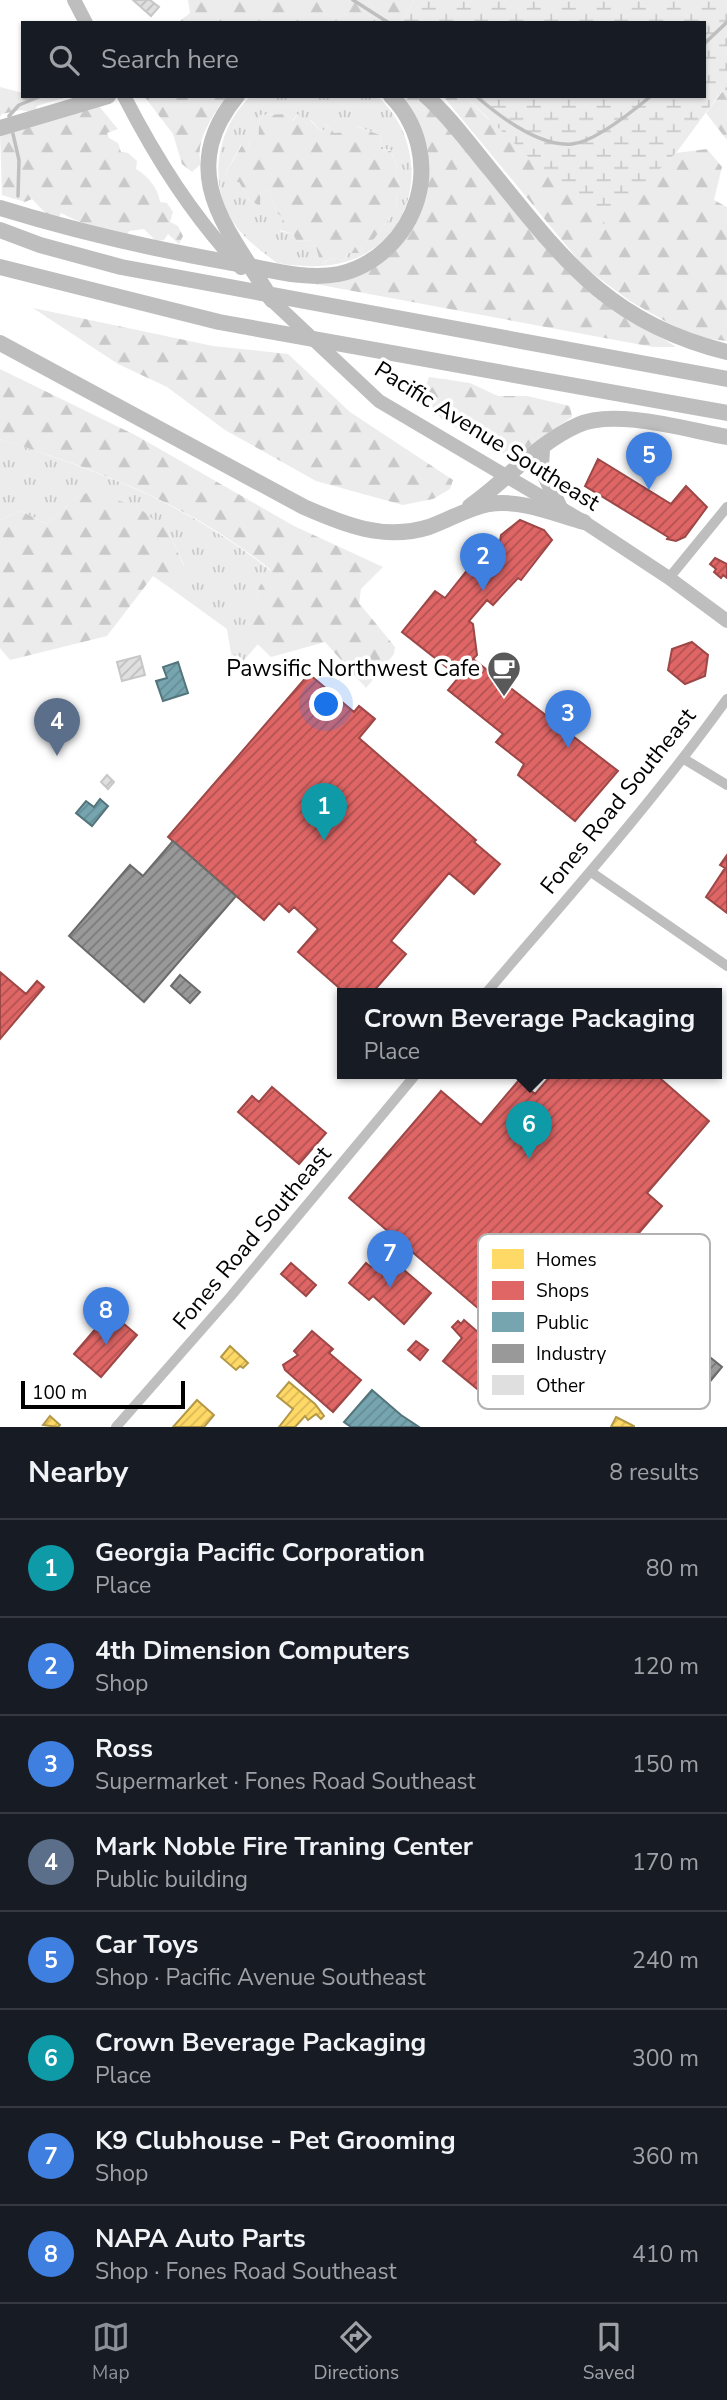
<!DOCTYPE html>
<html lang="en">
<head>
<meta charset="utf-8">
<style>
	:root { --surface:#171b24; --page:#20242c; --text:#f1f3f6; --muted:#9ea1a6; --line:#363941; --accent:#8c9099 }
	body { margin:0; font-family:"Nunito Sans",sans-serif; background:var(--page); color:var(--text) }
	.scale { position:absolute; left:21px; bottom:18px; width:164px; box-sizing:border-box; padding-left:7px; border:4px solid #000; border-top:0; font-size:19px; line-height:24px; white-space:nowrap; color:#000; -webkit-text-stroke:5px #fff; paint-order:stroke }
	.you { position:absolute; left:327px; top:705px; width:24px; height:24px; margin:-18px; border:5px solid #fff; border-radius:50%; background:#1a73e8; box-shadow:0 0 0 10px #1a73e833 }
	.badge { display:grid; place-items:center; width:46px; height:46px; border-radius:50%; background:var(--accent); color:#fff; font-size:23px; font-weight:700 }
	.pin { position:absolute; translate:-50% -58px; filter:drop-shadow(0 2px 4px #0008) }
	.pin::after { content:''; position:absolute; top:37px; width:24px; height:21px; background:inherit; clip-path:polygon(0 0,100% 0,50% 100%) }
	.popup { position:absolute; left:337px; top:988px; width:385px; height:91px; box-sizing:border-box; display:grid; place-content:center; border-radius:0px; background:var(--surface); filter:drop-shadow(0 2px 5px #0005); font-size:23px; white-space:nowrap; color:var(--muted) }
	.popup b { font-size:26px; color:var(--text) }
	.popup::after { content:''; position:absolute; left:50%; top:100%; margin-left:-14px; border:14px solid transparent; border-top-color:var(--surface) }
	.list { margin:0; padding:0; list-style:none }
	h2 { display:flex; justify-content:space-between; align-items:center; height:91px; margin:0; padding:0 28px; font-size:30px }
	h2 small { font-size:23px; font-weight:400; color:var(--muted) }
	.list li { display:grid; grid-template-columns:46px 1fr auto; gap:21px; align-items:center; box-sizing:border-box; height:98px; padding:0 28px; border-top:2px solid var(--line) }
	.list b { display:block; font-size:26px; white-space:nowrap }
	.list p { margin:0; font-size:23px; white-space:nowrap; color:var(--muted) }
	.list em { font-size:23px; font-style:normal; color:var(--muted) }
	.icon { flex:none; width:38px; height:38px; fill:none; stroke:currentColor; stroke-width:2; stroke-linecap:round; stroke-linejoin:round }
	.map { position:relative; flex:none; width:727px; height:1427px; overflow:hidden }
	.search { position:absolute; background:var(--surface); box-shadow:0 2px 5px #0004; left:21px; right:21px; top:21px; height:77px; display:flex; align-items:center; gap:18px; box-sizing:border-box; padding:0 24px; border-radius:0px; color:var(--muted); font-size:26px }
	.sheet { height:875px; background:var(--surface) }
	nav { display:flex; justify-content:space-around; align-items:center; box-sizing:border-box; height:98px; border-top:2px solid var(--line); background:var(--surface); font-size:19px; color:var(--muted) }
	nav a { display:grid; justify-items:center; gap:4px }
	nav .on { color:var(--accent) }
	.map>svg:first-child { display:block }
	.grass { fill:url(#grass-tufts); fill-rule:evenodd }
	.forest { fill:url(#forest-firs) }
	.wetland { fill:url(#wetland-marsh) }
	.homes { fill:url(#homes-hatch); stroke:#b29847; stroke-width:2 }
	.shops { fill:url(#shops-hatch); stroke:#9d4747; stroke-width:2 }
	.public { fill:url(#public-hatch); stroke:#53747a; stroke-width:2 }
	.industry { fill:url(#industry-hatch); stroke:#6b6b6b; stroke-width:2 }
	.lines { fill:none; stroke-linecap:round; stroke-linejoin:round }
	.stream { stroke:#bfbfbf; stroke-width:3.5 }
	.building { fill:url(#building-hatch); stroke:#c7c7c7; stroke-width:2 }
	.minor { stroke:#bebebe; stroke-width:10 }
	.major { stroke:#bebebe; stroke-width:14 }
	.highway { stroke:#bebebe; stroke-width:16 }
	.labels { text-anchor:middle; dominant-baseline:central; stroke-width:7; stroke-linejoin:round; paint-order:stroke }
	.street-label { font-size:23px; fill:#000; stroke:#fff }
	.poi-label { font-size:23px; fill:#000; stroke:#fff; text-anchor:end }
	.key { fill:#fff; stroke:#b2b2b2; stroke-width:2 }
	.key-label { font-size:19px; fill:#000 }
</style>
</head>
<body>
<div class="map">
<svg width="727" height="1427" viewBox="0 0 727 1427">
	<defs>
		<pattern id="grass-tufts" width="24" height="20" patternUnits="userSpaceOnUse" patternTransform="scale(1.75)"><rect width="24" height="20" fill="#ececec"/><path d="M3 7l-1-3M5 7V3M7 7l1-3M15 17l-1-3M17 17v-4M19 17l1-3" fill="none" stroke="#c9c9c9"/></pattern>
		<pattern id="forest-firs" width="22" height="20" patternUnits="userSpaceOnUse" patternTransform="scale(1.75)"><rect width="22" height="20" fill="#ececec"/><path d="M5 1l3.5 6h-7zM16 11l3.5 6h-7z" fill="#c9c9c9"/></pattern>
		<pattern id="wetland-marsh" width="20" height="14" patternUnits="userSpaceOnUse" patternTransform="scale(1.75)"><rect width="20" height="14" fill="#ececec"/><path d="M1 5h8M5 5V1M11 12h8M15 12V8" fill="none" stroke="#c9c9c9"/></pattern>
		<pattern id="homes-hatch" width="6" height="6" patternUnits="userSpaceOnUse" patternTransform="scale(1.75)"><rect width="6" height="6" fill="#ffd966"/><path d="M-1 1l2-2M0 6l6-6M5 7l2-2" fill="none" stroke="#d9b857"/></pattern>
		<pattern id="shops-hatch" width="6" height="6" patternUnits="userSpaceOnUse" patternTransform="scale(1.75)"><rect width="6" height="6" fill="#e06666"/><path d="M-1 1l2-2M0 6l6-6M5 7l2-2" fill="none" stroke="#b35252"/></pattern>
		<pattern id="public-hatch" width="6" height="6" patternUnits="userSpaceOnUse" patternTransform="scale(1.75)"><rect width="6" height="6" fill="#76a5af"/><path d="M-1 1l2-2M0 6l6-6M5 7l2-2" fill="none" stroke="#648c95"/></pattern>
		<pattern id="industry-hatch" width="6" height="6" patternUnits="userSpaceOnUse" patternTransform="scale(1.75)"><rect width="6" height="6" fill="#999"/><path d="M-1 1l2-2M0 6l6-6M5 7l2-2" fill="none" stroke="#7a7a7a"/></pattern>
		<pattern id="building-hatch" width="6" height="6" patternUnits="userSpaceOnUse" patternTransform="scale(1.75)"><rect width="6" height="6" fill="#dfdfdf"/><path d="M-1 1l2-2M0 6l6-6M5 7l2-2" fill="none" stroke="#bebebe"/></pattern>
	</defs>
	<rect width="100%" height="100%" fill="#fff"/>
	<!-- grass -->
	<path class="grass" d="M251,96h126c46,40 48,119 -6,154 -27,18 -57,18 -88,14l-6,-1c-17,-13 -33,-24 -44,-41 -26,-40 -16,-95 18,-126zM286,114l6,7 6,-7 8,10 5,-4 11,12 6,-7 6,8 13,-1 10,-6 23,9 1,14 10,1 6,18 -2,7 6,13 -5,4 1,15 -23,32 -11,5 -3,9h-12l-4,7 -12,-2 -10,6 -6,-17 -6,-7 -13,2 -4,-8 -13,-3 3,-13 -6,-5 -7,-21 -9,-5 -1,19 -11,-6 -10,-18h-7l-7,-8 16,-29 9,4 -1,-9h9l2,-25z
		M0,439c104,34 184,63 271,132l-12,16 -12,46 11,11 -24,28 -7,-43 -54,-39 11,-25 -16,-34 -90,-35 -31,28 -26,-13 -21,9z"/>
	<!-- forest -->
	<path class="forest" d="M188,0h226l-13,23h-224l13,-10z
		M0,87l23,6v3h47l-33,10 -2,7 -14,-3 -19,4 -2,3z
		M727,90v50l-21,-27 16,-21z
		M144,96h83c-13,16 -33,47 -26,68l-9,8 -10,-8 -9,-30z
		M399,96h17l17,15 139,165 14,13 90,58h-23l-359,-67 61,-5 69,-76z
		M443,96h22l23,23 158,63 30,-29 31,-4 15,18 -8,33 13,7v134l-34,-4 -63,-36 -46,-34z
		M98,105l20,24 -11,4 2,5 9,5 3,9 7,1 9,8 -1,8c12,7 22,19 24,33l7,1 6,9 -3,10 8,4 5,10 -4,8 -11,-10 -4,6 -8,1 -12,-12 -15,2 -2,5c-23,-5 -45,-12 -66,-23l-3,6 -6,1 -20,-21 -7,3 -23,-7 -2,-62z
		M286,114l7,7 5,-7 8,10 4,-4 12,12 6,-7 6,8 13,-1 9,-6 24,9 1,14 10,2 6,17 -2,7 6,13 -5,5 1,14 -23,32 -11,5 -3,9h-12l-4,7 -12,-2 -11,6 -5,-17 -6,-7 -13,2 -4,-8 -13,-4 3,-12 -6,-5 -7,-21 -9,-5 -1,19 -11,-6 -10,-18h-7l-7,-8 17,-29 8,4 -1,-9h9l2,-25z
		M33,308l180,38 75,8 62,58 103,68 -3,9 -17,10 -30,6 -87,-24 -91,-51 -58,-43 -49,-23z
		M0,369l137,67 157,90 89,41 -22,22 -2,14 36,44 -1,7 -28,34 -41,-46 -54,15 -25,-24 13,-46 12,-17c-86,-68 -168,-98 -271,-131z
		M429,377l41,6 28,13h29l43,10 2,11 -39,26 -18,17 -73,-40 -19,-26z
		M93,491l46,17 29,23 16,35 -11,24 -20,-14 -46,60 -97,24 -10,-12v-128l21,-9 26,13 31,-28z"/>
	<!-- wetland -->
	<path class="wetland" d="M414,0h313v90l-6,2 -45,61 -72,71 -44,-37 -95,-91h239v-73h-303z"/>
	<!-- homes -->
	<path class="homes" d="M603,1345l13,10 -17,21 -13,-11z
		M230,1346l15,14 3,3 -5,5 -3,-2 -4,4 -15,-13z
		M289,1382l26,22 9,12 -3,3 -5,-5 -8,6 -3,-4 -10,11h-16l14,-18 -16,-13z
		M197,1400l17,15 -10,12h-31z
		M50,1416l10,9 -2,2 -15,-2z
		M616,1417l18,9v1h-23z"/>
	<!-- shops -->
	<path class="shops" d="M598,459l73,45 15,-18 21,21 -22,30 -9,4 -9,-2 1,-2 -83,-51z
		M520,520l24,10 8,10 -31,40 -3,-2 -25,27 -6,-5 -18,21 4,3 4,31 -4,4 145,112 -43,50 -57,-46 6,-11 -28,-22 7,-8 -55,-44 11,-13 -57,-45 33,-41 10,7 38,-48 3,2 14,-11 1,-6z
		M715,558l12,6v14l-4,-3 -2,3 -7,-6 2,-3 -6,-5z
		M692,642l16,13 -3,21 -20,8 -17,-14 4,-21z
		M309,674l45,38 5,-6 16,13 -16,19 117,102 -2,2 26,22 -26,30 -25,-21 -58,68 15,13 -34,39h-27l-47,-41 20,-23 -24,-22 -5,5 -10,-9 -15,17 -96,-83z
		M727,855v58l-21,-16 19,-29 -5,-3z
		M0,972l26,22 11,-13 7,6 -44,52z
		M553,1073h101l55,48 -62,72 15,13 -36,42 10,9 -8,9 -10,-9 -4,5 30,27 5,-6 5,4 -5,6 12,10 -14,16 4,4 -6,7 -49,-43 -25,29 5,4 -8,10 -7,-6 -27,32 -185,-158 92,-107 40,34 38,-45 16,14z
		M272,1087l54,46 -27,31 -61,-52 14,-16 7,6z
		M384,1253l47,40 -27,31 -31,-28 -4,4 -20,-17 17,-20 5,4z
		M291,1263l25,22 -10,11 -25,-22z
		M110,1312l27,23 -36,42 -27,-23z
		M464,1320l46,40 -29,32 -38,-31 19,-23 -10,-11 6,-6 3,3z
		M312,1331l21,18 -4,4 32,27 -28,32 -48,-42 -2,-5 15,-10 -4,-4z
		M416,1341l12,9 -8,10 -12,-10z
		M547,1362l8,7 -6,7 -8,-8z"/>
	<!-- public -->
	<path class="public" d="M178,662l10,31 -25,8 -7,-20 11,-3 -4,-11z
		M100,799l8,7 -16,20 -16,-13 10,-12 8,6z
		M372,1390l29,25 18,12h-68l-7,-5z"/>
	<!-- industry -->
	<path class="industry" d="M173,841l63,55 -92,106 -75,-66 61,-71 13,11z
		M180,975l20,17 -10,11 -19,-17z
		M667,1354l24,20 15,-20 16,13 -32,39 -39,-32z"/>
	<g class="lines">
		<!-- stream -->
		<path class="stream" d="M353,0l36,23
			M704,44l23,-22
			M476,96c23,20 63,51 96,48 23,-2 61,-33 79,-48
			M9,116l10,-11 22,-9
			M13,134l6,26 -1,36"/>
	</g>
	<!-- building -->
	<path class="building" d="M133,0h17l9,7 -8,9z
		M140,656l5,19 -23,6 -5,-19z
		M107,775l7,7 -6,7 -7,-7z"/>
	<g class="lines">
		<!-- minor -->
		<path class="minor" d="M669,578l58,-71
			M684,759l43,26
			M591,872l136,94
			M486,993c83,-97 167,-191 241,-294
			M116,1427l115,-131 186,-223"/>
		<!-- major -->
		<path class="major" d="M74,0l12,23
			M124,96c33,64 68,119 117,172
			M264,293l115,108 205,121 85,56 58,43"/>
		<!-- highway -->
		<path class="highway" d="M237,96c-64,78 -7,136 35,204
			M426,96c24,21 43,48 63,72 74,91 118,154 238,184
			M0,128l108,-32
			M0,208c81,25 161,43 244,57 31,6 64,15 95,9 37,-8 67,-38 78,-74 11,-36 1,-77 -26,-104
			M0,230l40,15 81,22 606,112
			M0,267l219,55 508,91
			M0,343l304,164c41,18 80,34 125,20 20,-7 39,-19 60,-23 31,-5 66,10 95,18
			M542,449l-1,18 19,41
			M470,506c36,-25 67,-63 108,-81 36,-17 110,5 149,12"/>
	</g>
	<!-- icons -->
	<defs>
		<g id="cafe-pin" transform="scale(1.75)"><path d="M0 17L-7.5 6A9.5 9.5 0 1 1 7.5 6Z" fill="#595959" stroke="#fff"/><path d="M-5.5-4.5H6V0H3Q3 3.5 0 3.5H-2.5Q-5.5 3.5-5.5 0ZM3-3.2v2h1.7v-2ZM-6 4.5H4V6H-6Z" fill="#fff"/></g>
	</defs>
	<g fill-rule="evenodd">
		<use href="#cafe-pin" x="504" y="668"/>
	</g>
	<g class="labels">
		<!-- street labels -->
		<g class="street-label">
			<text transform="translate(487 436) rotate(32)">Pacific Avenue Southeast</text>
			<text transform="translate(618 801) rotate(-51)">Fones Road Southeast</text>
			<text transform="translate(252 1238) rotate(-50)">Fones Road Southeast</text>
		</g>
		<!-- poi labels -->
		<g class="poi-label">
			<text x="480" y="668">Pawsific Northwest Cafe</text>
		</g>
	</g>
	<!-- legend -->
	<rect x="478" y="1234" width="232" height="175" rx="10" class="key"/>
	<rect x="492" y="1249" width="32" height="20" fill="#ffd966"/>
	<rect x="492" y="1281" width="32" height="19" fill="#e06666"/>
	<rect x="492" y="1312" width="32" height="20" fill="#76a5af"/>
	<rect x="492" y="1344" width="32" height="19" fill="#999"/>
	<rect x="492" y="1375" width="32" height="20" fill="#dfdfdf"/>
	<g class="key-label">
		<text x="536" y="1266">Homes</text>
		<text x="536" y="1297">Shops</text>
		<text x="536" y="1329">Public</text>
		<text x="536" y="1360">Industry</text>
		<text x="536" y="1392">Other</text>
	</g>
</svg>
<div class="scale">100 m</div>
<div class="you"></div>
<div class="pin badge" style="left:324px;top:841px;background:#0f9aa8">1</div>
<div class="pin badge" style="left:483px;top:591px;background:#3f7fe0">2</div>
<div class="pin badge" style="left:568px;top:748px;background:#3f7fe0">3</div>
<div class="pin badge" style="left:57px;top:756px;background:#5c6f8a">4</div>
<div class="pin badge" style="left:649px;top:490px;background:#3f7fe0">5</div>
<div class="pin badge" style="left:529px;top:1159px;background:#0f9aa8">6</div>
<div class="popup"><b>Crown Beverage Packaging</b>Place</div>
<div class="pin badge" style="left:390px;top:1288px;background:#3f7fe0">7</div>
<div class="pin badge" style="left:106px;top:1345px;background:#3f7fe0">8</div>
<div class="search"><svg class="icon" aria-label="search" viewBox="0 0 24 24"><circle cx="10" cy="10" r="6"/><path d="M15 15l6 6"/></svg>Search here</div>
</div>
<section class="sheet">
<h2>Nearby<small>8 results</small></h2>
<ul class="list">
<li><span class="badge" style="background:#0f9aa8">1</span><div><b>Georgia Pacific Corporation</b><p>Place</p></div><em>80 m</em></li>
<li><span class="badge" style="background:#3f7fe0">2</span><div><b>4th Dimension Computers</b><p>Shop</p></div><em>120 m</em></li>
<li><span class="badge" style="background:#3f7fe0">3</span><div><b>Ross</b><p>Supermarket · Fones Road Southeast</p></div><em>150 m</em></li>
<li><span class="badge" style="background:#5c6f8a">4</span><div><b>Mark Noble Fire Traning Center</b><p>Public building</p></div><em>170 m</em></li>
<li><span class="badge" style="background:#3f7fe0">5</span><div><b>Car Toys</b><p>Shop · Pacific Avenue Southeast</p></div><em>240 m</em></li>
<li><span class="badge" style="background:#0f9aa8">6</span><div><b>Crown Beverage Packaging</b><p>Place</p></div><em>300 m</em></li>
<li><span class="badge" style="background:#3f7fe0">7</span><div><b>K9 Clubhouse - Pet Grooming</b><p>Shop</p></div><em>360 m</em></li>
<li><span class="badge" style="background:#3f7fe0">8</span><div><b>NAPA Auto Parts</b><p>Shop · Fones Road Southeast</p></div><em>410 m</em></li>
</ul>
</section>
<nav>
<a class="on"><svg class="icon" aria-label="map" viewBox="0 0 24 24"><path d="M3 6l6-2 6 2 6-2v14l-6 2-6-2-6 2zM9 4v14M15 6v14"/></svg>Map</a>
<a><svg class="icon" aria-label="directions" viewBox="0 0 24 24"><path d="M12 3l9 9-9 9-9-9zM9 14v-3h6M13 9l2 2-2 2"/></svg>Directions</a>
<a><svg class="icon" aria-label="saved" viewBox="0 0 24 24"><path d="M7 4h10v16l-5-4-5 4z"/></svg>Saved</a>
</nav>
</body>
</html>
